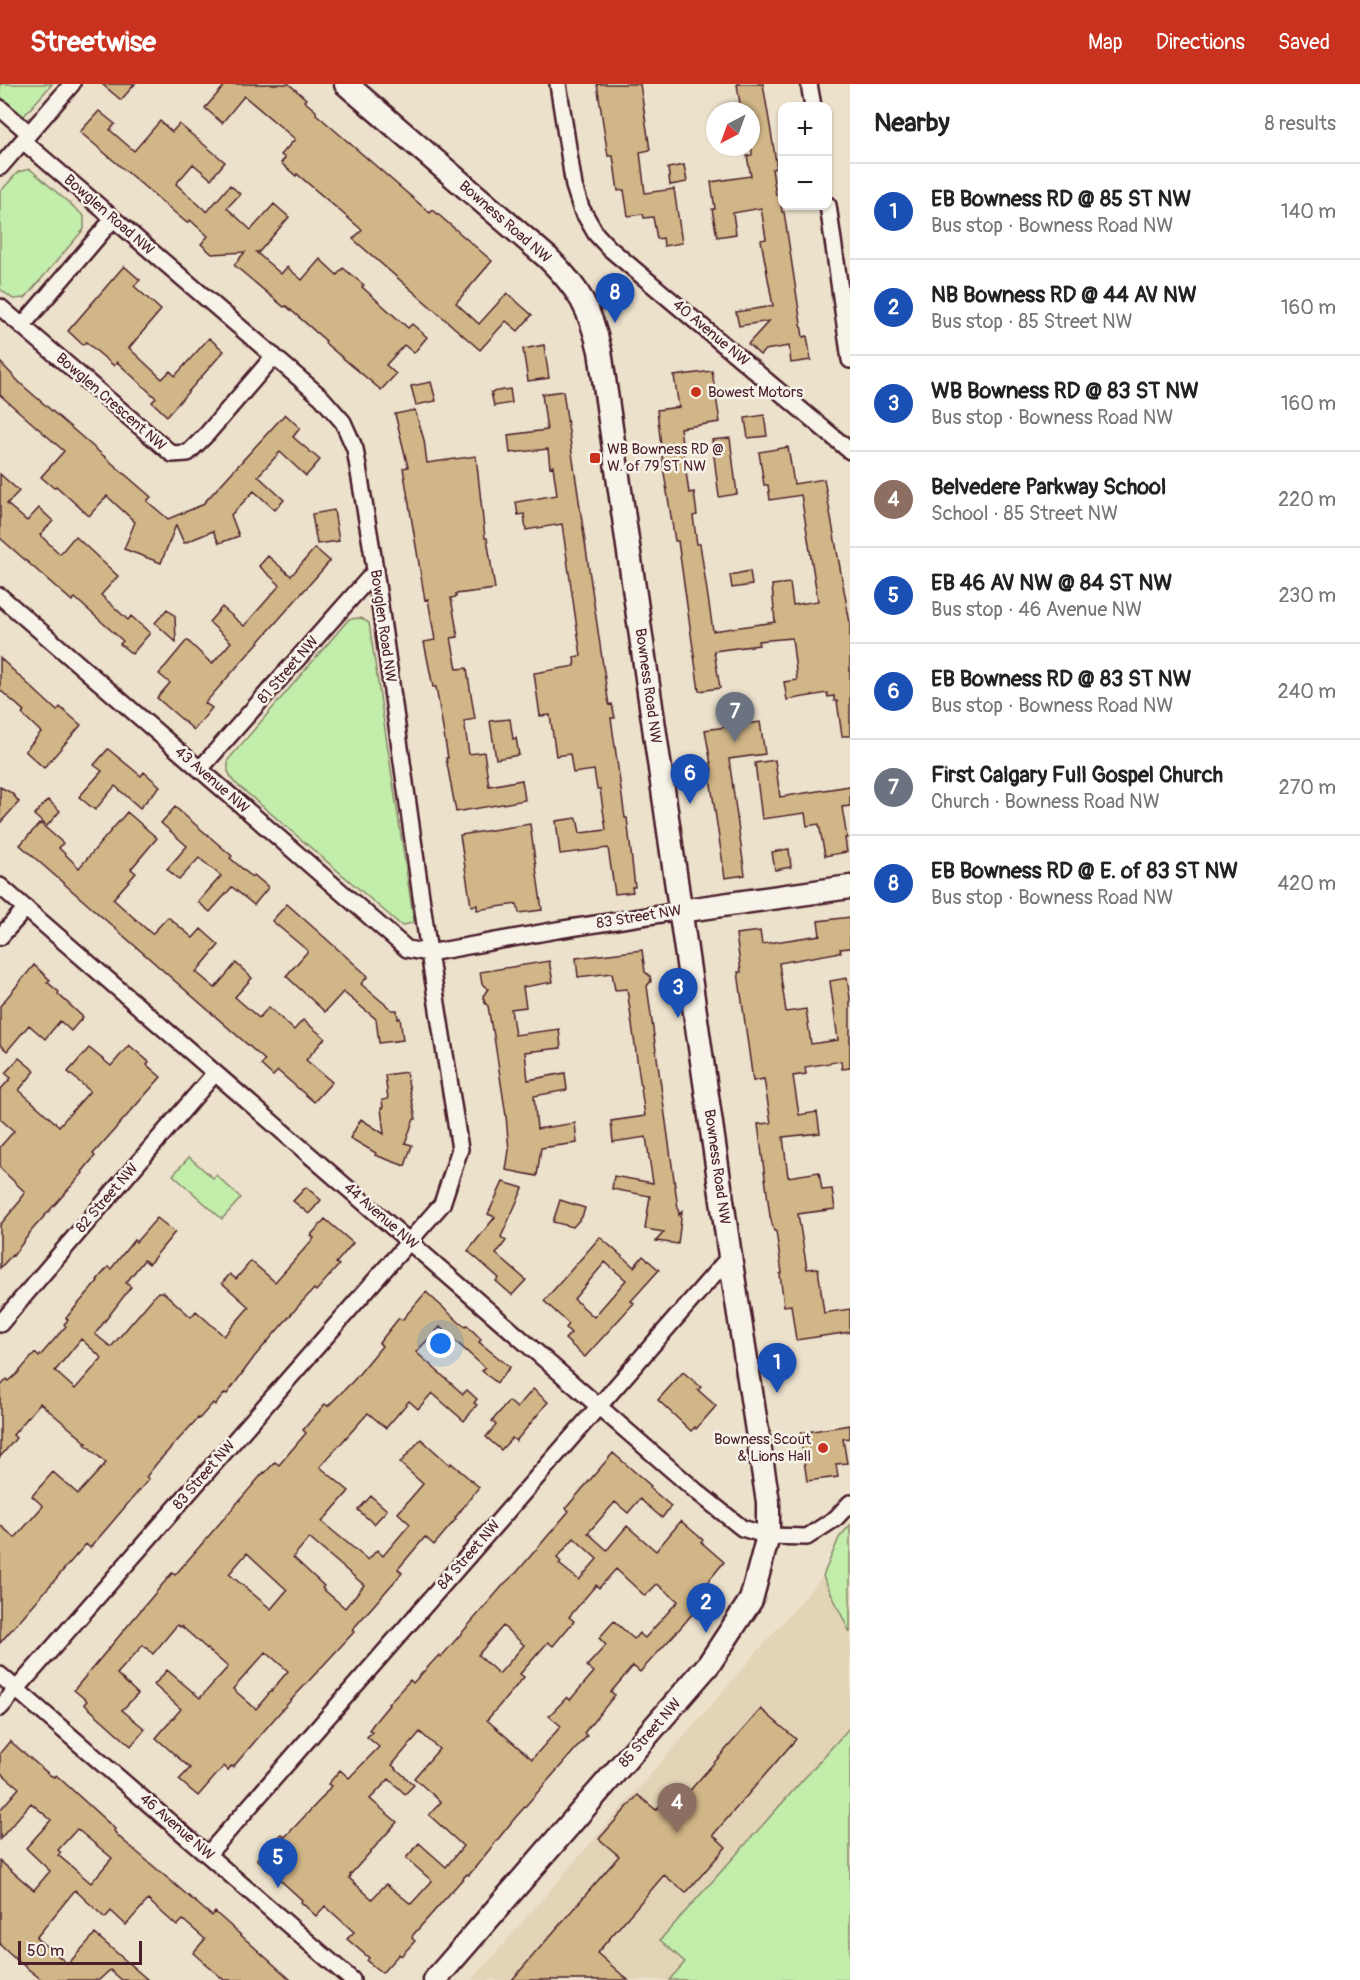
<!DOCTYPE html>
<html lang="en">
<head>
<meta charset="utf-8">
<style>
	:root { --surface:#fff; --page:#f6f6f6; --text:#222; --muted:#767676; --line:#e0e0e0; --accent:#c8321e }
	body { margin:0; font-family:Pangolin,sans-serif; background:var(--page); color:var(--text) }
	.controls { position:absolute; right:18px; top:18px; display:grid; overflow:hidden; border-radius:12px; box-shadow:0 2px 4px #0004 }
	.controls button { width:54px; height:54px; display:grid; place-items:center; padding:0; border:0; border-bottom:2px solid var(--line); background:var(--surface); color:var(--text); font:30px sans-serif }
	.compass { position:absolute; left:706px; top:18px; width:54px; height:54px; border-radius:50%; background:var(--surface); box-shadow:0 2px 4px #0004; rotate:221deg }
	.scale { position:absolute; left:18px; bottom:15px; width:124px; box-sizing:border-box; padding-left:6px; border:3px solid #4a1f2b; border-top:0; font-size:16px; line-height:21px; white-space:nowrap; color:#4a1f2b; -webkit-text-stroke:4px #f7f3e8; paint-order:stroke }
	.you { position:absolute; left:441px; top:1260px; width:21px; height:21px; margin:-15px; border:4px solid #fff; border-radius:50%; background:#1a73e8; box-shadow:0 0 0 9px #1a73e833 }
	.badge { display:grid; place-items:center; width:39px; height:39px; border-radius:50%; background:var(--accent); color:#fff; font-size:20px; font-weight:700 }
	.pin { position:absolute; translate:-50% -50px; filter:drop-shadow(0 2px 3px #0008) }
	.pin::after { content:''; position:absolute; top:32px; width:21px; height:18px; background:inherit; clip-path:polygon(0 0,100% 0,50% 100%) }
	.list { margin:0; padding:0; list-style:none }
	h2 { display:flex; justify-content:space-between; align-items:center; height:78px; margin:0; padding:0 24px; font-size:26px }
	h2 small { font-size:20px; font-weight:400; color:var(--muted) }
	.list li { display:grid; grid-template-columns:39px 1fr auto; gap:18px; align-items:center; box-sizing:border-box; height:96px; padding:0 24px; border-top:2px solid var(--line) }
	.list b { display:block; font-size:22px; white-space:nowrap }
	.list p { margin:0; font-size:20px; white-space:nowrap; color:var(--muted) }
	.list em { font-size:20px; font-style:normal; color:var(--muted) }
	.map { position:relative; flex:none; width:850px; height:1896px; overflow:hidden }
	header { display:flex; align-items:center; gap:36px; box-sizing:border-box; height:84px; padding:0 30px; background:var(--accent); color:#fff }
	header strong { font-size:28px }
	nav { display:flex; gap:33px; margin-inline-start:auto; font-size:21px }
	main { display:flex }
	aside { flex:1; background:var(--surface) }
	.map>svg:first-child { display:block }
	.built { fill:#e4d4b7 }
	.green { fill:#c2edaa; stroke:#86866a; stroke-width:1.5 }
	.building { fill:#d1b687; stroke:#4a1f2b; stroke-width:1.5; fill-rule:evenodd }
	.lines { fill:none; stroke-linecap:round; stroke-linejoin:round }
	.street-casing { stroke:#4a1f2b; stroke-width:20 }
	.secondary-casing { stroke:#4a1f2b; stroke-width:27 }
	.street { stroke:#f7f3e8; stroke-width:15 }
	.secondary { stroke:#f7f3e8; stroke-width:22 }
	.poi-dot { fill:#c8321e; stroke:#f7f3e8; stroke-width:2 }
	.labels { text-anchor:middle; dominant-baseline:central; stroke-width:5; stroke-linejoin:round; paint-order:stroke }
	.street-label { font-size:15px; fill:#4a1f2b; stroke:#f7f3e8 }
	.poi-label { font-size:15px; fill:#4a1f2b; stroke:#f7f3e8; text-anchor:start }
</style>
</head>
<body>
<header>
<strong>Streetwise</strong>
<nav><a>Map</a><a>Directions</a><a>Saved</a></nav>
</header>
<main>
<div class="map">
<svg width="850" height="1896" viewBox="0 0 850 1896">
	<rect width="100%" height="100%" fill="#ece1cb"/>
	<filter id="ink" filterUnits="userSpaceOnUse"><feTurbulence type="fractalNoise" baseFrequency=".0167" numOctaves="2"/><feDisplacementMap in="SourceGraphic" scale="12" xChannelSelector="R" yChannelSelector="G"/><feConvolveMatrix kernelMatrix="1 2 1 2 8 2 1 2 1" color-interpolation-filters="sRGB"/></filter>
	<g filter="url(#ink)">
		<!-- built -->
		<path class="built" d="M823,1492l27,57v94l-190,212 25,23 -15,18h-198z"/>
		<!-- green -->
		<path class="green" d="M0,0h52l-29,33 -23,-21z
			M30,85l54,47v13l-59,69 -12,1 -13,-10v-97l18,-20z
			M361,534l8,5 45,299 -12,4 -169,-145 -5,-10v-11l121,-141z
			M189,1073l24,21 3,-3 25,23 -19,21 -49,-44z
			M850,1441v108l-27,-57 16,-38z
			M850,1643v253h-181l16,-18 -25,-22z"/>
		<!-- building -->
		<path class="building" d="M102,0h33l-14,16z
			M226,0h63l17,15 -2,2 12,10v3l114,99 3,-3 59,51 -36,42 23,21 28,-31 25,22 -14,16 -12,-10 -26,29 -127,-111 9,-9 -65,-56 -1,2 -15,-13 4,-5 -4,-3 14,-16 -51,-43 -22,27 -17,-15z
			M597,0h43l10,66 -10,2 5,41 29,-4 8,54 -18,3 -1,-8 -6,1 -4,-22 -9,1 -1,-4 -15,2 -4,-26 -6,1 -5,-35h-5z
			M737,0h26l14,84 -5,1 4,26 4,-1 2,18h2l19,125 4,-1 4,24 -20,3 -2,-17 -24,4 -5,5 -12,-11 21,-23 -30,5 -3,-14 37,-6 -12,-66 5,-1 -5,-31 -28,5 3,21 -19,3 -5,-28h3l-4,-27 40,-6 -4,-20 5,-1 -1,-44h-10z
			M99,27l16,13 -5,6 24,21 26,-30 12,11 7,-8 46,38 -14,17 -18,-15 -17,20 31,28 23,-27 10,9 -13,14 24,22 23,-26 15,13 -30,35h-3l25,22 6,-7 15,13 18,-21 17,16 6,-7 21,17 -2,2 46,41 4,-4 15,13 -13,16 -10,-8 -18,20 10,9 -15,16 -56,-47 1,-2 -40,-35 -2,1 -50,-42 11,-13 -33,2 -11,-10 7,-8 -18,-16 -3,3 -107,-91z
			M684,81l3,17 -17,3 -2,-17z
			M124,182l16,14 -6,6 27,24 -32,38 33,31 8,-8 5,5 34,-38 15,13 -57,65 -15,-14 4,-4 -39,-36 -3,4 -28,-24 -3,3 -15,-14z
			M544,261l5,33 -21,3 -5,-32z
			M0,278l21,22 130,113 -4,4 21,18 34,-14 83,-91 15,14 -7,9 27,23 -14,16 -26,-24 -22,24 26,24 -9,10 -21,-19 -23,24 8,21 -20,7 -6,-12 -29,12 -8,-18 -15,38 -37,-14 11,-27 -28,-26 -18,20 -33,-30 -2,2 -13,-11 23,-26 -64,-56z
			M712,287l8,51 -40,6 9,65 5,-1 3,23 -4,1 4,28h3l13,87 62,-9 -3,-37 18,-2 3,22 25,-4 -17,-106 -31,5 -2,-15h-4l-5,-33 29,-5 6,37 30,-5 26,144v113h-8l-5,-35h-3v-5l-6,1 -1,-4 -40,7 -3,-18 13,-2 -5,-42 -34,3 1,4 -45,6 6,37 -21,3 -21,-150h-3l-11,-68 -7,-63 22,-3 -5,-31z
			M431,298l5,19 -20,4 -5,-19z
			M510,305l2,14 -18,3 -3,-14z
			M563,307l43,295 3,19 3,-1 3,14h-4l14,100h2l8,69h-3l1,5 -18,2 -7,-46 -48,6 -4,-33 21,-3 3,15 26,-3 -6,-41h-3l-3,-19 -21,3 -3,-19 -14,2 -6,-41 -10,1 -6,-43 41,-7 -1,-9 7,-1 -19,-132 -36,6 -2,-16 -6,1 -2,-13 41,-7 -4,-29 -3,1 -2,-18 -38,4 -2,-18 39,-5 -5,-36z
			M415,326l9,30 3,23 49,-7 9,82h2l8,51 -39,5v3l-5,1 7,39 -7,1 6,31 10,-1 2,14 6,37 -11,2 5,33 15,-2 5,34 33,-6 3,20 -69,12 -10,-54h2l-12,-71h-3l-9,-45 11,-2 -7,-41 -3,1 -22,-132 5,-1 -13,-53z
			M764,331l3,21 -19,2 -3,-20z
			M730,354l7,56 -18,3 -7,-57z
			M0,390l19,17 -12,13 20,17 12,-13 14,13 -13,14 20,19 15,-18 43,40 -17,19 27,25 3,-4 19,17 -18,21 -12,-10 3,-3 -48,-43 -3,3 -72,-63z
			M334,426l5,31 -22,3 -5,-30z
			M315,464l15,13 -125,142 7,5 -18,22 -37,-32 13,-15 -11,-9 28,-34 25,24 19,-22 -22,-20 13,-15 22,19 36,-41 -21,-19 9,-10 23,20z
			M750,487l2,14 -20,3 -2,-13z
			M167,525l8,7 1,26 -21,-19z
			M0,574l57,53 3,-4 21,18 -37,43 -19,-17 16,-19 -19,-18 2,-3 -24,-21z
			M510,635l3,20 3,-1 3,17 -23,4 -6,-38z
			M760,638l5,32 -36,5 16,116 -20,3 -16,-107 3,-1 -7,-40z
			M108,665l33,27 3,-4 16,14 -20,22 -25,-22 -20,24 -16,-13 23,-26 -8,-6z
			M775,676l5,37 70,-11v20l-8,1 5,31h-2l2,14 -22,4 -6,-32 -12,2 -2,-13 -43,6 -7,-56z
			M0,703l12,6 7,9 -19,21z
			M48,716l12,11 -13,15 -13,-11z
			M175,723l57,49 -2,2 22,19 2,-2 13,11 1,2 -14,17 -22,-18 -22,25 -12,-10 23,-26 -22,-18 -20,22 -12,-11 20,-23 -26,-23z
			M127,728l30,26 -26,31 5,4 -23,26 39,35 16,-17 25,21 8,-9 18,16 -23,27 19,16 21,-25 16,15 -17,19 24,21 10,-11 25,23 9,-10 22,18 -19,22 26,22 -18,20 -36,-31 -5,5 -12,-11 4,-5 -245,-215 20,-22 23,20 -4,5 20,20z
			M530,740l12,86 -23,3 -2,-9 -40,6v-5l-6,1 -11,-71z
			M789,765l2,18 -16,3 -3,-18z
			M287,820l81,72 -7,8 31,26h5l1,9 2,-1 3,22 -24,3 -3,-24 -33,-27 -18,20 -39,-36 22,-25 -36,-30z
			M850,833v31l-10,1 1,3 -62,11 7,49 20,-3 5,35 27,-4 -8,-59 17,-3 3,20v70l-8,1 -1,-8 -36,6 1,7 -13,2 6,39 18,-3 3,21 -37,4 5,40 31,-5 3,18 10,-1 3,20 -37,5 9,55 11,-1 6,45 26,-4v23l-54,8 -5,-35 -7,1 -4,-32 2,-1 -6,-42h-2l-4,-15 -12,-92 13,-1 -7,-44 -11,2 -15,-109h3l-5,-38 24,-3 2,13 58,-9 -2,-14z
			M642,866l3,22 5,4 1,5 -4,5 32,229 3,-4 -4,33 -22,-3 8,-9 -19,-3 5,-33 -38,-7 2,-13 39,7 -7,-46 -33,5 -2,-21 34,-5 -18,-127 -12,1 -3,-17 -34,4 -2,-19z
			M549,877l4,21 -30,5 3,20 -15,2 4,26 44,-6 2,19 -36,4 3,28 37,-7 2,17 -33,6 3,33 38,-6 2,20 -36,5 -4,28 -31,-6 3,-20 -3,-34 -13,-86h-1l-4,-24 -3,-3 -2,-7 5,-7 -6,-5 -2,-12z
			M34,881l16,15 -3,2 12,10 -1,2 25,23 -12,14 -11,-10 -15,18 -16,-14 -22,26 -7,-6v-39z
			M129,961l20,17 -2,3 14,12 -68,77 2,2 -13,16 1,1 -51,57 -19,26 -1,-1 -12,13v-43l21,-25 -1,-1 5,-7 -25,-24v-21l14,-16 -14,-12v-29l11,-12 -6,-5 14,-15 16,13 -16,19 40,36 31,-35 -22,-19 21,-24 22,18z
			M406,988l10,47h-2l-9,24 7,2 -7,21 -30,-11 1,-2 -26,-15 11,-19 23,15 -3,-26h2l-1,-8 6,-1 -3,-24z
			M503,1098l20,6 -22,49 5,4 -10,13 30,26 -14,15 -16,-14 3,-3 -31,-27 27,-34 -7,-3z
			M306,1103l15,13 -12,14 -16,-13z
			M560,1116l25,8 -3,9 -9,10 -20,-5z
			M157,1134l18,14 -26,32 -5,-4 -18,23 5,4 -36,47 16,13 47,-55h5l28,25 5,-6 28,25 25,-29 -27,-24 8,-9 6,5 15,-18 24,21 39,-44 -3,-3 14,-16 28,24 -17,20 3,2 -23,26 -2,-2 -13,14 -46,53 -28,38 -2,-1 -10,12 -2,-2 -14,16 -1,-1 -9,10 -32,35 -11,14 3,2 -47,55 -12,14 -4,-4 -86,99v-118l15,13 28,-32 -11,-10 21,-24 25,22 28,-31 -21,-19 2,-1 -47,-40 -27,32 3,3 -16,19v-70l7,-8 2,2 8,-7 18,-21 4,4 27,-31 -2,-2 4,-4 -2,-2 32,-37 -1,-1 11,-13 3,2 23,-29 2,2zM81,1255l21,19 -27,31 -20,-18z
			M600,1153l34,30 9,-11 16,14 -28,31 3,2 -49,54 -20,-18 6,-6 -5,-5 3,-4 -25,-23zM605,1178l21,18 -32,37 -20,-18z
			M426,1208l34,31 6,4 1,-2 14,14 -2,3 31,25 -13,16 -15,-12 3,-3 -45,-41 -24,25 47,42 4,-4 10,9 -3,4 3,2 -13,16 -32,-28 -14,16 -9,-8 -23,27 -18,-15 -48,54 29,24 -27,31 46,38 9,-10 6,6 27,-32 -12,-11 25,-29 -23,-21 21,-24 29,26 1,-2 28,24 -24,31 1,1 -22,26 -9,-8 -27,32 4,4 -50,57 2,2 -12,13 -61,66 -48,56 -2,-1 -3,4 -4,-4 -26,30 -19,-16 11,-12 -34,-30 25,-29 -27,-24 13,-15 33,28 28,-31 -47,-41 -1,1 -3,-2 -24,29 -10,-9 -26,29 21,20 -16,16 23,19 -14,17 -47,-42 3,-3 -13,-11 93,-111 5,-6 3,2 89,-103 1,1 10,-11 4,3 27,-32 -3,-3 22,-26 3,2 26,-26 28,-34 -3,-3 20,-25 3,2zM309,1454l55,47 -19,23 -23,-20 2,-2 -31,-29zM247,1469l40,37 -16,19 -42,-35zM266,1568l22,19 -32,38 -23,-20z
			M683,1288l18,15 -3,3 18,16 -20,23 -1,-2 -4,4 -33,-31z
			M533,1305l15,13 -32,39 -4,-3 -11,12 -15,-13 10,-12 -4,-4 17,-20 8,7z
			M850,1341v13l-7,1 4,24 -11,1 2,13 -31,4 -7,-48z
			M613,1369l38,33 -1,2 21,18 -9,12 -22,-19 -12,14 -13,-11 -27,31 19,17 20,-24 29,25 25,-30 22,19 -2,2 23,20 -18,22 6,6 -29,35 -43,47 -7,-6 -22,26 4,3 -31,38 3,3 -72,82 -46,57 -2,-1 -54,61 -1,3 3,3 -14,15 -2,-2 -17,19 -15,-12 2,-3 -22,-19 7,-7 -29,-26 -9,10 -15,-14 1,-2 -45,-41 24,-25 4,3 36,-38 10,-13 -3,-2 12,-14 9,8 30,-31 -12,-10 5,-5 -3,-2 5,-7 15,-18 -1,-1 22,-24 3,3 26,-28 2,2 64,-74 12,-11 52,-61 -3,-3zM574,1454l23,21 -18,21 -20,-16 2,-2 -4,-4zM616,1485l29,27 12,-12 21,17 -33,37 -6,-5 -5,6 -20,-18 -15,17 7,7 -19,21 7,6 -24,28 -3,-3 -18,19 12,10 -29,33 -45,-39 37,-43 -4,-3 28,-32 5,4 21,-25 -5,-4 27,-32 3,3zM503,1542l21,19 -25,29 -21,-19zM420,1648l19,17 -25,29 27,24 -12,13 34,31 -17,21 -27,-24 -13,15 26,23 -21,23 -25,-20 -14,15 -23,-21 2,-2 -1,-1 47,-53 -27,-23 19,-20 16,15 9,-9 -22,-20z
			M371,1412l16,14 -13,14 -16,-14z
			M761,1625l35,30 -83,96 13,12 -40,46 -22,-18 -67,78 31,27h-116l107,-124 -20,-17 39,-44 18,15 6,-7 10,8z
			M10,1657l40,34 4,2 2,-2 59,54 -1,2 4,5 94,80 3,-4 76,68h-67l-31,-27 12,-14 -22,-19 -6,6 -29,-26 -22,25 -15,-14 -6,7 -30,-28 -39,48 32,26 27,-30 53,46h-26l-12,-10 -11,10h-57l-29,-23 -13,-12v-84l34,29 16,-19 -24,-23 25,-28 -20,-17 -31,36v-29l19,-22 -19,-16v-19zM77,1745l35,29 -21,25 -33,-28 3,-2 -3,-3z"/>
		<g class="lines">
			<!-- street casing -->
			<g class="street-casing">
				<path id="street" d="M558,0l16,102 7,22 15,26 13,14 241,203
					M809,0l4,22
					M0,24l29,25
					M0,83l72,-83
					M828,121l22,155
					M0,223l172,147 16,-1 19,-19 67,-78
					M22,242l91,-107
					M0,512l407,353 22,4 128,-23 123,-19
					M200,685l176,-199
					M0,802l696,605 46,37 26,8 39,1 29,-19 14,-15
					M0,853l26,-29
					M0,1240l215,-251
					M0,1591l352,305
					M0,1624l442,-504 18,-55 -31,-196 -56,-397 -18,-107 -12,-27 -22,-25 -298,-256
					M208,1770l522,-598"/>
			</g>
			<!-- secondary casing -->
			<g class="secondary-casing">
				<path id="secondary" d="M346,0l202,174c31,31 42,50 52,93l130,905 38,246v34l-17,64 -42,64 -274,316
					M680,827l170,-24"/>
			</g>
			<!-- street -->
			<use href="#street" class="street"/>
			<!-- secondary -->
			<use href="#secondary" class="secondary"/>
		</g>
	</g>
	<!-- markers -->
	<g class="poi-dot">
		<circle cx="696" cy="308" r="6"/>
		<rect x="589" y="368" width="12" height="12" rx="3"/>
		<circle cx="823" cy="1364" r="6"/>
	</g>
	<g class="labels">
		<!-- street labels -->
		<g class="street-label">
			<text transform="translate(109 131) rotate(41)">Bowglen Road NW</text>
			<text transform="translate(505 138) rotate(41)">Bowness Road NW</text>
			<text transform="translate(711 249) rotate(40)">40 Avenue NW</text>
			<text transform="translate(111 318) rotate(41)">Bowglen Crescent NW</text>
			<text transform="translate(383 542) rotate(82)">Bowglen Road NW</text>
			<text transform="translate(288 586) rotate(-49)">81 Street NW</text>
			<text transform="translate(648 602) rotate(82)">Bowness Road NW</text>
			<text transform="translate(212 696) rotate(41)">43 Avenue NW</text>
			<text transform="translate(639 833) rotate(-9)">83 Street NW</text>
			<text transform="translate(717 1083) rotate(82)">Bowness Road NW</text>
			<text transform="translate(107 1114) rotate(-49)">82 Street NW</text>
			<text transform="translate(381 1132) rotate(41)">44 Avenue NW</text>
			<text transform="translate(204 1391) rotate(-49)">83 Street NW</text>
			<text transform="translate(469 1471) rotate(-49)">84 Street NW</text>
			<text transform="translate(650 1649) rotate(-49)">85 Street NW</text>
			<text transform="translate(177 1743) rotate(41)">46 Avenue NW</text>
		</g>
		<!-- poi labels -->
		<g class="poi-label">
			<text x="708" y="308">Bowest Motors</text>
			<text x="607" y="365">WB Bowness RD @<tspan x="607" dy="17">W. of 79 ST NW</tspan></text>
			<text x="811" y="1355" text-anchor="end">Bowness Scout<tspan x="811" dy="17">&amp; Lions Hall</tspan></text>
		</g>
	</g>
</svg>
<div class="controls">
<button>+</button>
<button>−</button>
</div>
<svg class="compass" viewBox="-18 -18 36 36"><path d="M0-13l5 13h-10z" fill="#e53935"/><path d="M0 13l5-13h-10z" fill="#767676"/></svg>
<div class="scale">50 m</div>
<div class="you"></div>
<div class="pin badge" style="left:777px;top:1309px;background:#1a4fb4">1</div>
<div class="pin badge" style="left:706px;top:1549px;background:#1a4fb4">2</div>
<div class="pin badge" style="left:678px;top:934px;background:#1a4fb4">3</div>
<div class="pin badge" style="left:677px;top:1749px;background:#8d6e63">4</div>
<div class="pin badge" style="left:278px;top:1804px;background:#1a4fb4">5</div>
<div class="pin badge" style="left:690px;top:720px;background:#1a4fb4">6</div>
<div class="pin badge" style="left:735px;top:658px;background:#6b7280">7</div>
<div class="pin badge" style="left:615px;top:239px;background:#1a4fb4">8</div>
</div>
<aside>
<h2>Nearby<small>8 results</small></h2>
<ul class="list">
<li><span class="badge" style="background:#1a4fb4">1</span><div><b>EB Bowness RD @ 85 ST NW</b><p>Bus stop · Bowness Road NW</p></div><em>140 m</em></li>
<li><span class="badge" style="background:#1a4fb4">2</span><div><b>NB Bowness RD @ 44 AV NW</b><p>Bus stop · 85 Street NW</p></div><em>160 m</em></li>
<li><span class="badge" style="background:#1a4fb4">3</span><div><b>WB Bowness RD @ 83 ST NW</b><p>Bus stop · Bowness Road NW</p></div><em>160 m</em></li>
<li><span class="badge" style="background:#8d6e63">4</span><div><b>Belvedere Parkway School</b><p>School · 85 Street NW</p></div><em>220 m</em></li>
<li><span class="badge" style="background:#1a4fb4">5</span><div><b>EB 46 AV NW @ 84 ST NW</b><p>Bus stop · 46 Avenue NW</p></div><em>230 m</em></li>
<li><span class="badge" style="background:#1a4fb4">6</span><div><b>EB Bowness RD @ 83 ST NW</b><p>Bus stop · Bowness Road NW</p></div><em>240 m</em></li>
<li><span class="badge" style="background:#6b7280">7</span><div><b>First Calgary Full Gospel Church</b><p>Church · Bowness Road NW</p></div><em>270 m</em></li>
<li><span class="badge" style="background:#1a4fb4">8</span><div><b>EB Bowness RD @ E. of 83 ST NW</b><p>Bus stop · Bowness Road NW</p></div><em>420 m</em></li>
</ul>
</aside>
</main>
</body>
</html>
